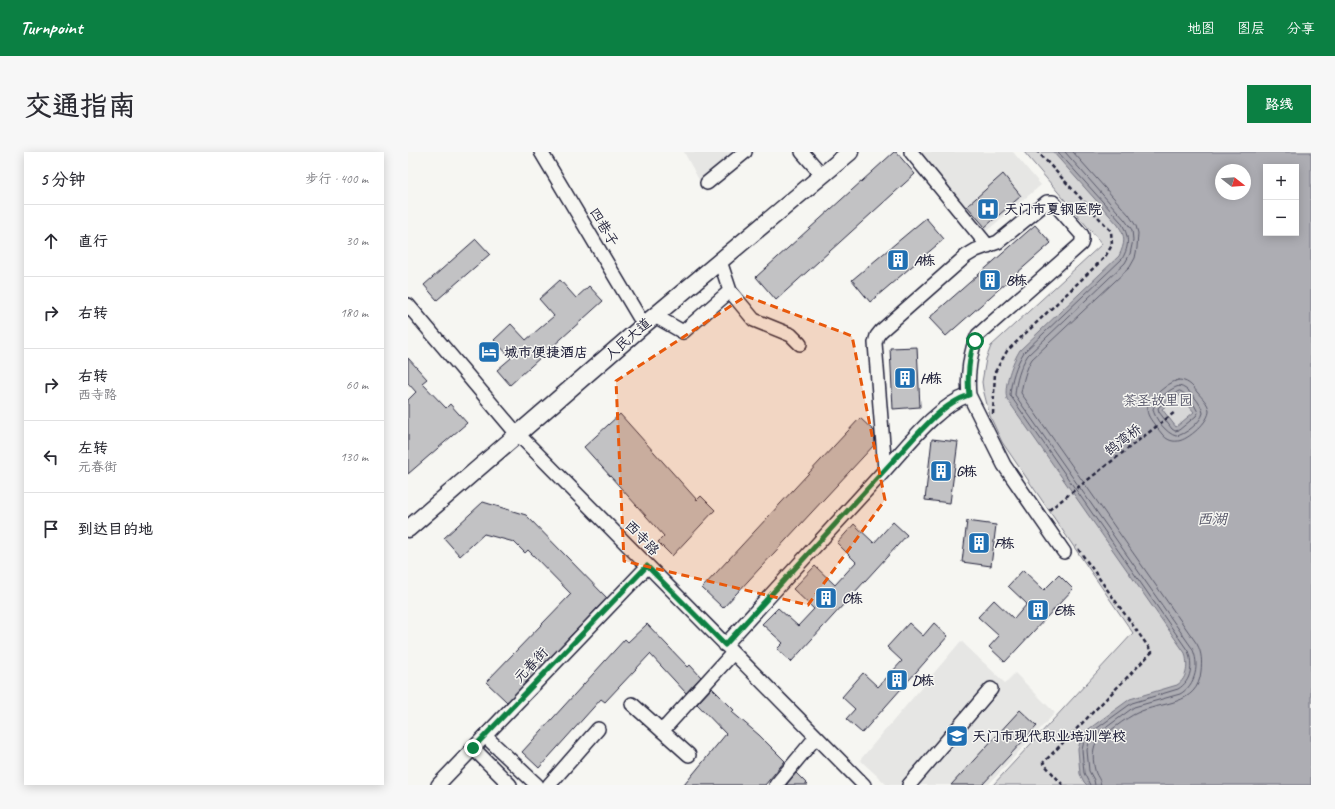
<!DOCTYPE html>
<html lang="zh">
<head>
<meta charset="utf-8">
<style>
	:root { --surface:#fff; --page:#f7f7f7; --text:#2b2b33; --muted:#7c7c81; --line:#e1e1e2; --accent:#0b8043 }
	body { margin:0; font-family:Caveat,"LXGW WenKai TC",sans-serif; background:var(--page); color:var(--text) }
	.controls { position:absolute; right:12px; top:12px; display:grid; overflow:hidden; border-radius:0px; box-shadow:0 2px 10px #0003 }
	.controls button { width:36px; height:36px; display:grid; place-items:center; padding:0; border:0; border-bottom:1px solid var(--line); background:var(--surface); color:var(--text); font:20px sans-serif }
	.compass { position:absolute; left:807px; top:12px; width:36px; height:36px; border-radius:50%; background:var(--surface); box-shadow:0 2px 10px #0003; rotate:107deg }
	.stop { position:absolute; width:12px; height:12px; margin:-9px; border:3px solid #0b8043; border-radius:50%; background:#fff }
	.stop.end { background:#0b8043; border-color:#fff; box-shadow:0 1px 4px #0008 }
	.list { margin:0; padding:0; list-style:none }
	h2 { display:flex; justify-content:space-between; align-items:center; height:52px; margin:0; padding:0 16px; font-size:17px }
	h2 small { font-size:13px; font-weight:400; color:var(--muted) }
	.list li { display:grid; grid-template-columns:26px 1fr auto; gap:12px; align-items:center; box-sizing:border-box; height:72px; padding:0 16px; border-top:1px solid var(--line) }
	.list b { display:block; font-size:15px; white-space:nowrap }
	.list p { margin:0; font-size:13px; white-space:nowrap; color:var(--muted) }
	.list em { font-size:13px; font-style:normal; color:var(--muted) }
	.icon { flex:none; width:22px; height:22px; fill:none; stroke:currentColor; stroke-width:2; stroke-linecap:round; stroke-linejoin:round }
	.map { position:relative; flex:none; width:903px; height:633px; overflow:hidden; border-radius:0px }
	header { display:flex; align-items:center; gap:24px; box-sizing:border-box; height:56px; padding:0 20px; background:var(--accent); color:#fff }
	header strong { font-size:19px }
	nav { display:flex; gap:22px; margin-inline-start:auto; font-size:14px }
	.intro { display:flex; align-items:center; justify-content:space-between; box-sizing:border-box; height:96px; padding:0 24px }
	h1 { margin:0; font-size:28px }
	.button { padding:10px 18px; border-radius:0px; background:var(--accent); color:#fff; font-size:14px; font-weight:700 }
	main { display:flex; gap:24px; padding:0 24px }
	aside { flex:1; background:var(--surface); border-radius:0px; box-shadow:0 2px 10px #0003 }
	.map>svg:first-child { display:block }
	.built { fill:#e6e6e4 }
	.green { fill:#d7d7d7; stroke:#7c7c89; fill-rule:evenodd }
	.water { fill:#adadb3; stroke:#757583; fill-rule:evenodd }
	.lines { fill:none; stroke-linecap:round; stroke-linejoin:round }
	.shore { stroke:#5a5a6b; stroke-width:1 }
	.building { fill:#c2c2c4; stroke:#22223b }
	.minor-casing { stroke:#22223b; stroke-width:16 }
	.major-casing { stroke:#22223b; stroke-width:19 }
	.path { stroke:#22223b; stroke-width:2.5; stroke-dasharray:4 3; stroke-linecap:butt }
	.minor { stroke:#f6f6f2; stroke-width:13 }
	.major { stroke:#f6f6f2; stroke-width:16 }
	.route { stroke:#0b8043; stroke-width:5 }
	.marked { fill:#e8590c; fill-opacity:0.2; stroke:#e8590c; stroke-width:3; stroke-dasharray:8 5; stroke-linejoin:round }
	.labels { text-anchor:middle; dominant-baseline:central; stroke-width:3; stroke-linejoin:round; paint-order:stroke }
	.poi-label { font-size:14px; font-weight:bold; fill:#22223b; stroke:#f6f6f2; text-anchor:start }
	.street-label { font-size:14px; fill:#22223b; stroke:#f6f6f2 }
	.park-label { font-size:14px; fill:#4f4f62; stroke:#f6f6f2 }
	.water-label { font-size:15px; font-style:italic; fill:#535365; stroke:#f6f6f2 }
</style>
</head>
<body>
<header>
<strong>Turnpoint</strong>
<nav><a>地图</a><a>图层</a><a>分享</a></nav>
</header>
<div class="intro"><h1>交通指南</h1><a class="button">路线</a></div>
<main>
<aside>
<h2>5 分钟<small>步行 · 400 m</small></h2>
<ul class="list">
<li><svg class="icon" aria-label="ahead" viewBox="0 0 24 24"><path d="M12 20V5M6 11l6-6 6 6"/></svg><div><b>直行</b></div><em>30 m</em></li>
<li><svg class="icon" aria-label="right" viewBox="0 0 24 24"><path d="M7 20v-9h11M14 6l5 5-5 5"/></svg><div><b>右转</b></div><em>180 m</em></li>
<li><svg class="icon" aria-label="right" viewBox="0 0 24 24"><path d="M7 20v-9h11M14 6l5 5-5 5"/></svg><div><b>右转</b><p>西寺路</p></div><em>60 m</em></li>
<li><svg class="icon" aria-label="left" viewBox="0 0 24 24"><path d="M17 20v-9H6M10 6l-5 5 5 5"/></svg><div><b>左转</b><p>元春街</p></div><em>130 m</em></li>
<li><svg class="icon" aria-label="arrive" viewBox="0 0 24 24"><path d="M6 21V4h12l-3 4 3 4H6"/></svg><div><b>到达目的地</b></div></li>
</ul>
</aside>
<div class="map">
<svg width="903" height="633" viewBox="0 0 903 633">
	<rect width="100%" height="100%" fill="#f6f6f2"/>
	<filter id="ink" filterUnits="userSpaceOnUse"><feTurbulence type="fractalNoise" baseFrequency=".025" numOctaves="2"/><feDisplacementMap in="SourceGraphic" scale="8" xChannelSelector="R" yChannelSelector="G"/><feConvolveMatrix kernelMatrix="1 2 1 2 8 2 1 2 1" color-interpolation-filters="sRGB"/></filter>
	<g filter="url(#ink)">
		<!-- built -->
		<path class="built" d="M276,0h72l-50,41z
			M509,0h96l28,33 -57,48z
			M553,489l44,42 10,-10 40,40 -67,72h-101l-27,-25z"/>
		<!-- green -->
		<path class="green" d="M616,0h287v633h-318l140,-152 -131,-191 -12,-26 -7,-27 -1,-7 4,-23 5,-13 111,-102zM858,15h30v66h-30zM813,18h24v24h-24z"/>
		<!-- water -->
		<path class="water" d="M645,0h258v633h-224l-3,-3 -4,-8 -2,-25 3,-10 5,-8 44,-32 47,-14c11,-7 11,-21 8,-32l-178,-254c-4,-13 6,-38 13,-49l99,-94c6,-13 7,-19 -1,-31zM858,15h30v66h-30zM813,18h24v24h-24zM772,243l14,17 -18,15 -14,-18z"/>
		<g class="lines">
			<!-- shore -->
			<path class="shore" d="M650,0l63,70c8,14 9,23 1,37l-98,93c-8,13 -13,28 -14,43l178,256c5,13 4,30 -10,38l-46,14 -43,31 -5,7 -2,9 2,23 6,12
				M657,0l60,68 7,10 1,10 -3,14 -5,9 -97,92c-8,12 -12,26 -13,40l177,253c8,16 4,37 -12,46l-46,13 -42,31 -3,5 -2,7 2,21 5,9 1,5
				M665,0l56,63 7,11 2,7 -1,15 -2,10 -5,9 -98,92c-6,10 -9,22 -11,34l176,251c5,9 5,18 4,27 -3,36 -40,30 -64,42 -10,4 -33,22 -41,30 -4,7 -3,19 -1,27 1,6 5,8 6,15
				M770,228c9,0 14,5 19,12 5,6 11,11 12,18 1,11 -21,30 -31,31 -7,1 -12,-2 -16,-7 -14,-18 -24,-25 -2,-43 5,-4 11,-9 18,-11z
				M771,234c9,1 23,18 24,27 -2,9 -18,22 -27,23 -9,-2 -22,-18 -23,-27 2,-9 18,-21 26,-23z
				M772,239c7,3 16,15 18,22l-2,3 -17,14 -4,1 -3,-2 -13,-17 -1,-4 2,-2 17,-14z"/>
		</g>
		<!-- building -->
		<path class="building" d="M486,0h2l19,22 -139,126 -20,-23z
			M595,22l18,22 -36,31 -18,-21z
			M518,66l18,21 -74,63 -18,-22z
			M627,73l16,18 -105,93 -17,-18z
			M68,87l14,15 -53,46 -13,-15z
			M152,128l16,18 13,-12 14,15 -93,84 -13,-15 14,-12 -17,-18 17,-16 15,16 28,-24 -15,-17z
			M509,195l3,60 -27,2 -3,-61z
			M0,206l19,21 -5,4 24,25 4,-4 17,19 -59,51v-74l8,-8 -8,-9z
			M212,262l77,86 4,-4 14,14 -43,46 -14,-14 6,-6 -80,-89z
			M452,266l14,13 1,13 -152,164 -21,-20z
			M524,287l26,3 -8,61 -25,-3z
			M75,350l43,13 81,83 -100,104 -21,-20 85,-88 -43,-44 -3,3 -11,-11 -30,-8 -24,22 -16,-18z
			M559,369l29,4 -5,41 -29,-4z
			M485,370l14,13 -116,127 -14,-13 6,-6 -21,-19 16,-16 20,18 16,-17 -21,-20 22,-23 20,19 21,-23 -19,-19 17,-19 20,19z
			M615,418l21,20 15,-15 14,14 -68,73 -16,-15 10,-11 -21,-19 16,-17 20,19 13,-15 -19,-18z
			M501,471l14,13 11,-13 14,13 -86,97 -16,-14 9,-10 -13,-12 21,-24 15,14 24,-26 -15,-14z
			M239,472l41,43 2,-2 11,12 -15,16 -36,-39 -45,48 -4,-3 -62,69 -17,-16 103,-113 3,3z
			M304,536l22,22 -2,2 27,23 26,26 -20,24h-81l42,-51 -29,-30z
			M612,558l17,16 -55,59h-31z
			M388,621l12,12h-22z"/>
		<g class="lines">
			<!-- minor casing -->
			<g class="minor-casing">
				<path id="minor" d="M133,0l98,165
					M394,0l14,16
					M503,0l77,94
					M299,31l38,-31
					M322,139l24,29 37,15 9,9
					M0,153l104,123 352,357
					M247,164l28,16 47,-41 -10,-30
					M477,318c23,-25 52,-64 84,-75
					M317,493l160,-175 -10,-127 2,-7 4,-5 85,-75 10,-6 22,-8 49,-40h6l29,33v5l-1,4 -103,91c-8,15 -11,43 -9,60l35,70 60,87
					M224,552l57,51
					M254,579l71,-78
					M77,584l52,49
					M65,596l37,37
					M30,633l209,-218
					M141,633l49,-56
					M368,633l40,-48
					M501,633l82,-96"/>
			</g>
			<!-- major casing -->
			<g class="major-casing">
				<path id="major" d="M0,377l237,-205 205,-172"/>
			</g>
			<!-- path -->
			<path class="path" d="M585,262l2,-42 12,-21 98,-94 7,-12 -1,-14 -73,-79
				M641,358l126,-98
				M655,633l-20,-22 109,-111 -76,-106"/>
			<!-- minor -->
			<use href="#minor" class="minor"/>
			<!-- major -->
			<use href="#major" class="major"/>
		</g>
	</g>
	<g class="lines" filter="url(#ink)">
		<!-- route -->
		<path class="route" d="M65,596l174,-182 78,79 187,-205c17,-18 33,-37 57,-45 -2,-15 0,-41 6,-54"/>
	</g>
	<!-- marked area -->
	<path class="marked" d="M338,144l106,40 33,164 -77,105 -184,-44 -8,-180z"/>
	<!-- icons -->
	<defs>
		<g id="hospital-square" transform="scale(1.15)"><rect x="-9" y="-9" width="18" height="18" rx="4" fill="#1f6fb2" stroke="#f6f6f2"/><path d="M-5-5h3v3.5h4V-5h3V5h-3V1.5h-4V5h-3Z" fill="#fff"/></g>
		<g id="building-square" transform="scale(1.15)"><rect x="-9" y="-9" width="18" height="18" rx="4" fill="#1f6fb2" stroke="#f6f6f2"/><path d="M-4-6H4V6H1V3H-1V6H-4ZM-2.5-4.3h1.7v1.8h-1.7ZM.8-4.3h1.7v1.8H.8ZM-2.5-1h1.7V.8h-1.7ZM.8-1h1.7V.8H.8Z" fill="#fff"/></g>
		<g id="hotel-square" transform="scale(1.15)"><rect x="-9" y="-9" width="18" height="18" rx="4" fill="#1f6fb2" stroke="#f6f6f2"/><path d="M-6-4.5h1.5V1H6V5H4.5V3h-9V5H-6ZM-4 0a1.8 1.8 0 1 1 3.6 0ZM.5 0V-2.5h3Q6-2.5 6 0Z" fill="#fff"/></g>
		<g id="school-square" transform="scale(1.15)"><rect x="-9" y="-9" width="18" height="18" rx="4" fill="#1f6fb2" stroke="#f6f6f2"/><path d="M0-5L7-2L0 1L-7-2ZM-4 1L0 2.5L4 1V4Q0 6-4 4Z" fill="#fff"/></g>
	</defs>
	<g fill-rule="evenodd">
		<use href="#hospital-square" x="580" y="57"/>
		<use href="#building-square" x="490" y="108"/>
		<use href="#building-square" x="582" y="128"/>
		<use href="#hotel-square" x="81" y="200"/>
		<use href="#building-square" x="497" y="226"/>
		<use href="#building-square" x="533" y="319"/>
		<use href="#building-square" x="571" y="391"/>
		<use href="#building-square" x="418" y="446"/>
		<use href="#building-square" x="630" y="458"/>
		<use href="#building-square" x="489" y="528"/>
		<use href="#school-square" x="549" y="584"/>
	</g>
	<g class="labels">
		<!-- poi labels -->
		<g class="poi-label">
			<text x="596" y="57">天门市夏钢医院</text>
			<text x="506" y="108">A栋</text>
			<text x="598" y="128">B栋</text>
			<text x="96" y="200">城市便捷酒店</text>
			<text x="512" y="226">H栋</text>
			<text x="548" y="319">G栋</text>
			<text x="586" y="391">F栋</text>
			<text x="434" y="446">C栋</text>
			<text x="646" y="458">E栋</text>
			<text x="504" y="528">D栋</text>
			<text x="564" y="584">天门市现代职业培训学校</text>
		</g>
		<!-- street labels -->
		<g class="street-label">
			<text transform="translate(196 75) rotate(59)">四巷子</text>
			<text transform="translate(220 187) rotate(-41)">人民大道</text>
			<text transform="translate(715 288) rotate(-38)">鹄湾桥</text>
			<text transform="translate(234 386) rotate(46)">西寺路</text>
			<text transform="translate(123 513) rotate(-46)">元春街</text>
		</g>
		<!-- park labels -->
		<g class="park-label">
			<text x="750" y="248">茶圣故里园</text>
		</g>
		<!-- water labels -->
		<g class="water-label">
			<text x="804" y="367">西湖</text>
		</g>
	</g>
</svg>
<div class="controls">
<button>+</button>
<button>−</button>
</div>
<svg class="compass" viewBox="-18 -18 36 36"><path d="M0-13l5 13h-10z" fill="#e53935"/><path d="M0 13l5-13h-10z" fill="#7c7c81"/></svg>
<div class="stop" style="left:567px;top:189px"></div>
<div class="stop end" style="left:65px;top:596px"></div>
</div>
</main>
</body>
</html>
